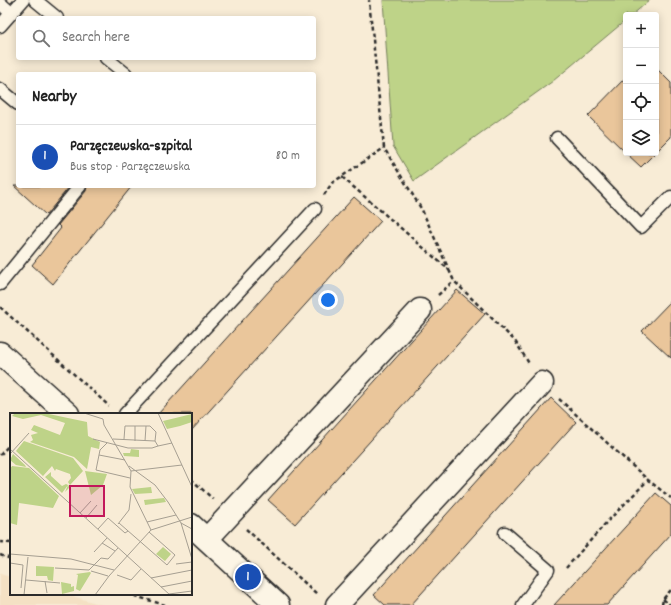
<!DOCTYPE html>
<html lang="en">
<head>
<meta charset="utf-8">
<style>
	:root { --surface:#fff; --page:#f2f2f2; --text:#222; --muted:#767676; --line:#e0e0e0; --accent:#0f766e }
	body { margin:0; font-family:Dekko,sans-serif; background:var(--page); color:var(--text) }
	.controls { position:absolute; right:12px; top:12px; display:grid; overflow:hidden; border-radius:4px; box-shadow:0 2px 10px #0003 }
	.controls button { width:36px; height:36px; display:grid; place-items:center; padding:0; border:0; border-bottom:1px solid var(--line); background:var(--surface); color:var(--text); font:20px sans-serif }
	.you { position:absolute; left:328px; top:300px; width:14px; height:14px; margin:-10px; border:3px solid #fff; border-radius:50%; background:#1a73e8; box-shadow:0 0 0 6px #1a73e833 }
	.badge { display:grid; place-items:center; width:26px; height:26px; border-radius:50%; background:var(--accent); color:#fff; font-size:13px; font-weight:700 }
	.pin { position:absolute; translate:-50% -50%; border:2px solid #fff; box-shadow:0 1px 4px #0006 }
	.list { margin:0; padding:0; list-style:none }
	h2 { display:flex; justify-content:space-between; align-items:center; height:52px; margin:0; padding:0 16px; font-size:17px }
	h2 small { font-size:13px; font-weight:400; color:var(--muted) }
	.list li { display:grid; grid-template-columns:26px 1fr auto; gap:12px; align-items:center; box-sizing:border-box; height:64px; padding:0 16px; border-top:1px solid var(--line) }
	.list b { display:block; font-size:15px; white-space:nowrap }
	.list p { margin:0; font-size:13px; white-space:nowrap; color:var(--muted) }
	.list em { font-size:13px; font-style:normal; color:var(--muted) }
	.icon { flex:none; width:22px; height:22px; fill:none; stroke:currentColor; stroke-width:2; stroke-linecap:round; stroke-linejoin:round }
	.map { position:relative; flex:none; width:671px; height:605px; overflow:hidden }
	.search { position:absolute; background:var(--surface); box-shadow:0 2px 10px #0003; left:16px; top:16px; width:300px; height:44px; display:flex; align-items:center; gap:10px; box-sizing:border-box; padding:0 14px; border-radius:4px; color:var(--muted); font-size:15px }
	.panel { position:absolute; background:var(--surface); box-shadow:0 2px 10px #0003; left:16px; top:72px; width:300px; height:116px; border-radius:4px }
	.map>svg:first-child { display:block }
	.built { fill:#f4e1c4 }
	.green { fill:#bed388; stroke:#747f5a }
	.building { fill:#eac69b; stroke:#2b2b2b }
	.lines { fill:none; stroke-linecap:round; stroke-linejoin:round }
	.service-casing { stroke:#2b2b2b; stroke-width:15 }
	.minor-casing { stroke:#2b2b2b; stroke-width:25 }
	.tertiary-casing { stroke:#2b2b2b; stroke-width:25 }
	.path { stroke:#2b2b2b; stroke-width:2.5; stroke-dasharray:4 3; stroke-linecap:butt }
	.service { stroke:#fcf5e5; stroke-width:12 }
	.minor { stroke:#fcf5e5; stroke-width:22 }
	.tertiary { stroke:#fcf5e5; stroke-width:22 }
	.inset-road { fill:none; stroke:#a69f92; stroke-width:1 }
	.view { fill:#c2185b; fill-opacity:0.15; stroke:#c2185b; stroke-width:2 }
	.inset-edge { fill:none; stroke:#2b2b2b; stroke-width:2 }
</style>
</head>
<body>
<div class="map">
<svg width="671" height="605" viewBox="0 0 671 605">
	<rect width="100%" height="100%" fill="#f8ecd6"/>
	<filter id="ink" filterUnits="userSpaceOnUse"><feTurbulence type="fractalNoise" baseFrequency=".025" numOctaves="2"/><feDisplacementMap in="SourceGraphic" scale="8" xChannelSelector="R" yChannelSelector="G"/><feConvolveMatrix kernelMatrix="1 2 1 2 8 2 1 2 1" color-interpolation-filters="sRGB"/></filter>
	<g filter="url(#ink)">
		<!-- built -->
		<path class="built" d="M0,574l11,3v17h55l36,11h-102z"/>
		<!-- green -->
		<path class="green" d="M383,0h267l-18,15h-6v5l-73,61 -139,100 -21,-35z"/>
		<!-- building -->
		<path class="building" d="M656,68l15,15v54l-15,15z
			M626,77v76l-38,-37z
			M626,153h29l-14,14z
			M14,186h56l-24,29z
			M87,186h45l-79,98 -21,-19 29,-37 -3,-3 28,-34z
			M354,197l27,24 -190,210v-17h-33z
			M457,290l28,24 -190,210 -27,-24z
			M671,301v57l-29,-27z
			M551,398l25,24 -165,183h-26l-11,-10z
			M656,493l15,13v28l-64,71h-53z"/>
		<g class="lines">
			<!-- service casing -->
			<g class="service-casing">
				<path id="service" d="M35,0l22,18
					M0,3l11,10
					M0,26l23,-26
					M106,58l20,16
					M0,89l18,15
					M557,138l84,89 30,-30
					M0,284l80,-98
					M125,414l190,-205
					M505,533l43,37 -25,35"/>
			</g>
			<!-- minor casing -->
			<g class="minor-casing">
				<path id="minor" d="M207,539l213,-229
					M337,605l205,-222"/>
			</g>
			<!-- tertiary casing -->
			<g class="tertiary-casing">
				<path id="tertiary" d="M0,353l68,61
					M191,525l87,80"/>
			</g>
			<!-- path -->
			<path class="path" d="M342,177l107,93 -27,-60 -38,-62
				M324,195l8,-12 52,-35 -15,-148
				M449,270l5,11 61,60 15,24
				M438,295l16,-14
				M0,307l109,99
				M559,399l89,81 23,18
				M0,455l11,-12
				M191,479l22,20
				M246,529l72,66
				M0,542l11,1
				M0,555l11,4
				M566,568l39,-44 43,-44
				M128,594l37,11
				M663,599l7,6
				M662,605l1,-6 8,-9"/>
			<!-- service -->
			<use href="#service" class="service"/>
			<!-- minor -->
			<use href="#minor" class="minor"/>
			<!-- tertiary -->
			<use href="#tertiary" class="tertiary"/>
		</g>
	</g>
	<!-- overview -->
	<g transform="translate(10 413)">
		<rect width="182" height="182" fill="#f8ecd6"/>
		<path d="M5,0h29l43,9 1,14 12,6 -1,7 -8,-2 -4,22 -13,-12 -44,-15 3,-2 -2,-5 7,-2 -7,-3 3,-5 26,10 5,-12 -24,-8 -18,4 -11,-3zM182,1v8l-12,4 -13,3 -4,-8zM14,28l49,17 10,13 -13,14 -2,-3 6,-8 -3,4 -1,-4 -14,-5 -1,2 -3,-5 -9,10 -27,-25zM121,36l8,1v7l-15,-1 -1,-3h7zM3,41l12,11 1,2 -10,-2 -6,-5zM2,53l17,2 30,28 -6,12 -34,-5 -2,22 -7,-2v-54zM75,58l22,3 -4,11 -12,10zM41,59v4l11,10 4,-2 2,1 1,1v2l-4,4 3,-7 -6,8 -17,-16zM141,74l1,6 -17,1 -3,-5zM154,85l2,4 -21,3 -1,-5zM153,134l8,7 -6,7 -9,-7zM26,153l18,1 -1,14 -5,-1 -1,-4h-11zM80,159l1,1 -11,18 -4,-2 2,-14 -2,-1zM51,169l10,2v3l3,-1v5l-12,3z" fill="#bed388"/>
		<path class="inset-road" d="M74,0l19,6 1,6 27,46 -1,16 21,43M148,0l34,74M83,26l35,9h24l6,-2M103,26l42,2 3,5 14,-3M114,26l1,-13h25l6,6 -1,9M125,28v-15M135,28l1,-15M97,30l-7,7 -4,20 34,8M0,36l160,146M0,41l19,-21M89,42l26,5M119,53l26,19 13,17 13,21 11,36M121,58l51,-6M70,100l11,-12M76,105l11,-13M137,109l29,-7M109,110l48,42 8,-10 -26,-23M171,110l11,6M108,111l11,-14 2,-16M88,116l10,-11 17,15 3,-2M92,130l13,8M84,139l13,-14M0,141l61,5 43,11M0,150l13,2M166,151l16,-2M45,155l34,2 12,-12 7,1 10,-11M81,158l17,5M107,162l14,5 10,-11M141,165l41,-8M16,167l34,3M35,168l2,12M151,174l31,-6M11,175l2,-23M159,181l23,-3M14,182l4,-38M85,182l14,-19 42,-46 41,-13"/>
		<path class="view" d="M60,73h34v30h-34z"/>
		<rect width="182" height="182" class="inset-edge"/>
	</g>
</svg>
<div class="controls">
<button>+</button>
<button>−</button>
<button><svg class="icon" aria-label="locate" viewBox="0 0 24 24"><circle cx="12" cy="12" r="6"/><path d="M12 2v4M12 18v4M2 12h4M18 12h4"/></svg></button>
<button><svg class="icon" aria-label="layers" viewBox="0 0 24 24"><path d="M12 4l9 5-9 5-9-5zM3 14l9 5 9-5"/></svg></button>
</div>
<div class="you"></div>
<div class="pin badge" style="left:248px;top:577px;background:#1a4fb4">1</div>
<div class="search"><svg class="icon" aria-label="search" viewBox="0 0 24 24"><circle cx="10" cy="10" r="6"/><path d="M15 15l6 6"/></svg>Search here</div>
<section class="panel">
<h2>Nearby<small></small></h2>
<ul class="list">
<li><span class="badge" style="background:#1a4fb4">1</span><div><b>Parzęczewska-szpital</b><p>Bus stop · Parzęczewska</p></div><em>80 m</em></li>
</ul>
</section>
</div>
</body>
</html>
